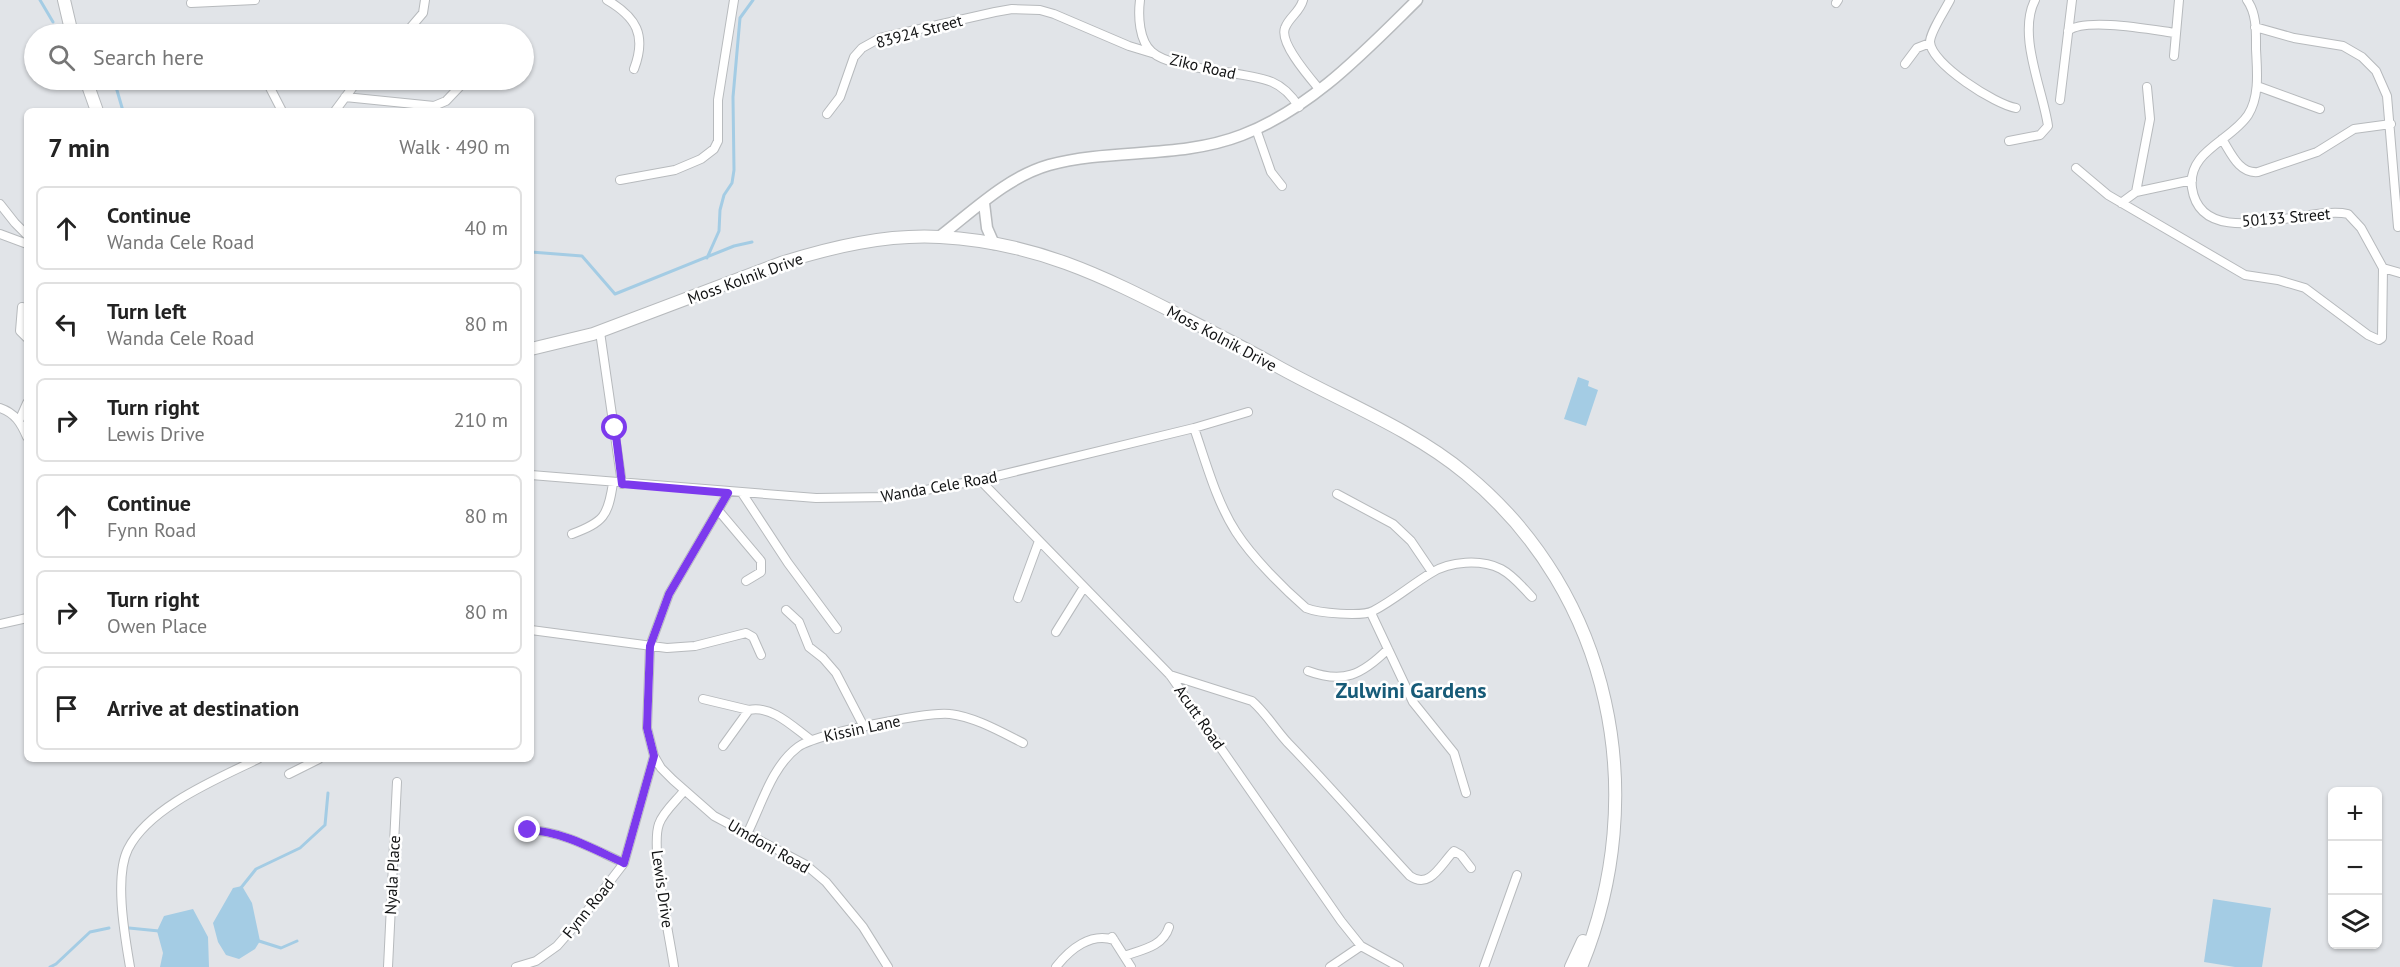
<!DOCTYPE html>
<html lang="en">
<head>
<meta charset="utf-8">
<style>
	:root { --surface:#fff; --page:#f6f6f6; --text:#222; --muted:#767676; --line:#e0e0e0 }
	body { margin:0; font-family:"PT Sans",sans-serif; background:var(--page); color:var(--text) }
	.controls { position:absolute; right:18px; bottom:18px; display:grid; overflow:hidden; border-radius:9px; box-shadow:0 2px 4px #0004 }
	.controls button { width:54px; height:54px; display:grid; place-items:center; padding:0; border:0; border-bottom:2px solid var(--line); background:var(--surface); color:var(--text); font:30px sans-serif }
	.stop { position:absolute; width:18px; height:18px; margin:-14px; border:4px solid #7c3aed; border-radius:50%; background:#fff }
	.stop.end { background:#7c3aed; border-color:#fff; box-shadow:0 2px 6px #0008 }
	.list { margin:0; padding:0; list-style:none }
	h2 { display:flex; justify-content:space-between; align-items:center; height:78px; margin:0; padding:0 24px; font-size:26px }
	h2 small { font-size:20px; font-weight:400; color:var(--muted) }
	.list li { display:grid; grid-template-columns:39px 1fr auto; gap:18px; align-items:center; box-sizing:border-box; height:84px; margin:0 12px 12px; padding:0 12px; border:2px solid var(--line); border-radius:9px }
	.list b { display:block; font-size:22px; white-space:nowrap }
	.list p { margin:0; font-size:20px; white-space:nowrap; color:var(--muted) }
	.list em { font-size:20px; font-style:normal; color:var(--muted) }
	.icon { flex:none; width:33px; height:33px; fill:none; stroke:currentColor; stroke-width:2; stroke-linecap:round; stroke-linejoin:round }
	.map { position:relative; flex:none; width:2400px; height:967px; overflow:hidden }
	.search { position:absolute; background:var(--surface); box-shadow:0 2px 4px #0004; left:24px; top:24px; width:510px; height:66px; display:flex; align-items:center; gap:15px; box-sizing:border-box; padding:0 21px; border-radius:33px; color:var(--muted); font-size:22px }
	.panel { position:absolute; background:var(--surface); box-shadow:0 2px 4px #0004; left:24px; top:108px; width:510px; height:654px; border-radius:9px }
	.map>svg:first-child { display:block }
	.water { fill:#a4cce4 }
	.lines { fill:none; stroke-linecap:round; stroke-linejoin:round }
	.stream { stroke:#a4cce4; stroke-width:3 }
	.minor-casing { stroke:#b7babd; stroke-width:10 }
	.tertiary-casing { stroke:#b7babd; stroke-width:13 }
	.secondary-casing { stroke:#b7babd; stroke-width:14 }
	.minor { stroke:#fff; stroke-width:8 }
	.tertiary { stroke:#fff; stroke-width:10 }
	.secondary { stroke:#fff; stroke-width:12 }
	.route { stroke:#7c3aed; stroke-width:8 }
	.labels { text-anchor:middle; dominant-baseline:central; stroke-width:5; stroke-linejoin:round; paint-order:stroke }
	.street-label { font-size:16px; fill:#121314; stroke:#fff }
	.district-label { font-size:22px; font-weight:bold; fill:#175b78; stroke:#fff }
</style>
</head>
<body>
<div class="map">
<svg width="2400" height="967" viewBox="0 0 2400 967">
	<rect width="100%" height="100%" fill="#e1e4e8"/>
	<!-- water -->
	<path class="water" d="M1578,377l11,4 -1,5 10,4 -12,36 -22,-7z
		M242,886l10,17 8,38 -5,8 -16,10 -13,-4 -8,-13 -5,-19 20,-35z
		M2213,899l58,9 -9,59h-27l-31,-5z
		M193,909l15,28 1,30h-49l3,-14 -6,-22 7,-15z"/>
	<g class="lines">
		<!-- stream -->
		<path class="stream" d="M40,0l13,22
			M80,29l7,5
			M281,34l34,-6 41,2 14,-3 14,7
			M114,80l9,31
			M531,252l51,4 33,38 119,-48 18,-4
			M707,258l12,-27 1,-21 4,-15 8,-12 2,-13 -1,-73 7,-79 13,-18
			M240,889l16,-20 44,-21 25,-23 3,-32
			M129,928l30,3
			M259,941l22,7 16,-7
			M50,967l6,-3 34,-32 19,-4"/>
		<!-- minor casing -->
		<g class="minor-casing">
			<path id="minor" d="M607,0c29,17 40,35 27,69
				M1140,0c-2,16 -1,41 12,52 21,19 92,18 120,30 12,5 20,14 27,25
				M1303,0c-3,12 -14,17 -18,28 -6,15 25,50 35,62
				M1950,0c-5,10 -20,32 -20,42 1,22 66,63 86,66
				M2247,0c10,14 9,32 9,49 1,21 4,47 -8,66 -17,26 -61,36 -56,73 10,67 117,16 156,26l13,14 22,40 17,5
				M191,3l64,-3
				M1836,3l2,-3
				M2255,27l39,11 49,8 19,11 14,14 11,25 11,131
				M2068,31c17,-14 85,-1 108,2
				M405,34l18,-21 2,-13
				M2174,56l5,-56
				M1905,64l12,-16 13,-5
				M266,80l16,31
				M2257,86l63,23
				M345,97l89,9 12,-5 20,-21
				M2060,100l12,-100
				M335,111l23,-31
				M827,114l13,-17 14,-40 8,-9 18,-10 115,-26 17,-3 28,1 14,4 75,32 23,7
				M1256,129l15,43 11,14
				M2222,139c9,14 17,35 36,33l59,-20 37,-23 37,-5
				M2009,141l31,-6 8,-9c-5,-36 -31,-91 -13,-126
				M2076,168l32,27 137,80 33,5 27,8 63,47 11,5 3,-2 1,-70
				M620,180l55,-10 26,-11 13,-10 4,-8v-41l16,-100
				M2136,192l14,-73 -3,-32
				M2121,203l15,-11 56,-12
				M0,204l15,19 12,12
				M0,234l27,10
				M22,307l-2,24 7,7
				M600,332l22,152
				M0,408c15,5 21,15 27,29
				M19,421l8,-18
				M1194,428c12,34 22,73 42,104 16,25 47,56 70,76 12,5 56,9 67,3 20,-10 38,-26 58,-38 19,-12 50,-14 70,-4 13,7 21,18 31,28
				M531,475l285,23 72,-1 92,-17 214,-52 54,-16
				M980,480l190,195 171,246 20,25 38,21
				M728,493l-59,101 -19,52 -3,82 7,28 7,12 12,12 41,36 92,49 20,17 37,45 25,40
				M742,493l46,70 49,66
				M1337,494l56,30 18,17 21,31
				M718,510l43,51v11l-15,9
				M572,534c32,-12 36,-18 41,-51
				M1018,598l21,-57
				M786,610l13,12 10,25 14,11 13,15 28,54
				M1371,613l42,89 41,51 12,40
				M0,624l27,-6
				M531,630l136,18 28,-2 51,-13 7,4 8,18
				M1056,632l28,-45
				M1308,671c35,13 54,4 80,-22
				M1170,675l82,26c14,12 23,28 36,42 42,43 81,89 122,133 20,14 31,-12 44,-25l7,4 10,13
				M703,699l46,11
				M723,746l26,-36c23,-5 44,17 62,30
				M289,774l30,-15
				M528,830c34,1 65,19 96,33
				M747,834c14,-28 25,-68 51,-87 17,-13 131,-36 152,-33 25,3 51,18 73,29
				M1112,937l19,30
				M1124,956c17,-6 39,-9 45,-29
				M130,967c-5,-30 -16,-90 -2,-118 21,-42 89,-70 130,-90
				M388,967l9,-185
				M516,967l20,-6 21,-15 27,-31 40,-52 30,-107
				M674,967c-4,-29 -24,-119 -15,-143 4,-12 17,-23 25,-33
				M1056,967c14,-18 35,-35 58,-27
				M1330,967l31,-21
				M1484,967l33,-92"/>
		</g>
		<!-- tertiary casing -->
		<g class="tertiary-casing">
			<path id="tertiary" d="M984,203l3,25 7,16
				M939,237c34,-26 68,-60 110,-72 63,-17 131,-6 193,-30 70,-27 122,-83 175,-135"/>
		</g>
		<!-- secondary casing -->
		<g class="secondary-casing">
			<path id="secondary" d="M64,0l8,34
				M86,80l11,31
				M531,349l62,-15 188,-71c51,-16 105,-29 159,-26 94,5 161,38 243,80 31,16 62,31 92,48 62,35 136,63 191,109 146,120 186,321 115,493
				M1571,967l12,-26"/>
		</g>
		<!-- minor -->
		<use href="#minor" class="minor"/>
		<!-- tertiary -->
		<use href="#tertiary" class="tertiary"/>
		<!-- secondary -->
		<use href="#secondary" class="secondary"/>
	</g>
	<g class="lines">
		<!-- route -->
		<path class="route" d="M528,830c34,1 65,19 96,33l30,-107 -7,-28 3,-82 19,-52 59,-101 -106,-9 -7,-56"/>
	</g>
	<g class="labels">
		<!-- street labels -->
		<g class="street-label">
			<text transform="translate(919 31) rotate(-15)">83924 Street</text>
			<text transform="translate(1203 66) rotate(13)">Ziko Road</text>
			<text transform="translate(2286 217) rotate(-5)">50133 Street</text>
			<text transform="translate(745 278) rotate(-20)">Moss Kolnik Drive</text>
			<text transform="translate(1222 338) rotate(28)">Moss Kolnik Drive</text>
			<text transform="translate(939 486) rotate(-10)">Wanda Cele Road</text>
			<text transform="translate(1200 717) rotate(55)">Acutt Road</text>
			<text transform="translate(862 728) rotate(-12)">Kissin Lane</text>
			<text transform="translate(769 846) rotate(30)">Umdoni Road</text>
			<text transform="translate(392 875) rotate(-87)">Nyala Place</text>
			<text transform="translate(663 889) rotate(82)">Lewis Drive</text>
			<text transform="translate(588 908) rotate(-51)">Fynn Road</text>
		</g>
		<!-- district labels -->
		<g class="district-label">
			<text x="1411" y="690">Zulwini Gardens</text>
		</g>
	</g>
</svg>
<div class="controls">
<button>+</button>
<button>−</button>
<button><svg class="icon" aria-label="layers" viewBox="0 0 24 24"><path d="M12 4l9 5-9 5-9-5zM3 14l9 5 9-5"/></svg></button>
</div>
<div class="stop" style="left:615px;top:428px"></div>
<div class="stop end" style="left:528px;top:830px"></div>
<div class="search"><svg class="icon" aria-label="search" viewBox="0 0 24 24"><circle cx="10" cy="10" r="6"/><path d="M15 15l6 6"/></svg>Search here</div>
<section class="panel">
<h2>7 min<small>Walk · 490 m</small></h2>
<ul class="list">
<li><svg class="icon" aria-label="ahead" viewBox="0 0 24 24"><path d="M12 20V5M6 11l6-6 6 6"/></svg><div><b>Continue</b><p>Wanda Cele Road</p></div><em>40 m</em></li>
<li><svg class="icon" aria-label="left" viewBox="0 0 24 24"><path d="M17 20v-9H6M10 6l-5 5 5 5"/></svg><div><b>Turn left</b><p>Wanda Cele Road</p></div><em>80 m</em></li>
<li><svg class="icon" aria-label="right" viewBox="0 0 24 24"><path d="M7 20v-9h11M14 6l5 5-5 5"/></svg><div><b>Turn right</b><p>Lewis Drive</p></div><em>210 m</em></li>
<li><svg class="icon" aria-label="ahead" viewBox="0 0 24 24"><path d="M12 20V5M6 11l6-6 6 6"/></svg><div><b>Continue</b><p>Fynn Road</p></div><em>80 m</em></li>
<li><svg class="icon" aria-label="right" viewBox="0 0 24 24"><path d="M7 20v-9h11M14 6l5 5-5 5"/></svg><div><b>Turn right</b><p>Owen Place</p></div><em>80 m</em></li>
<li><svg class="icon" aria-label="arrive" viewBox="0 0 24 24"><path d="M6 21V4h12l-3 4 3 4H6"/></svg><div><b>Arrive at destination</b></div></li>
</ul>
</section>
</div>
</body>
</html>
